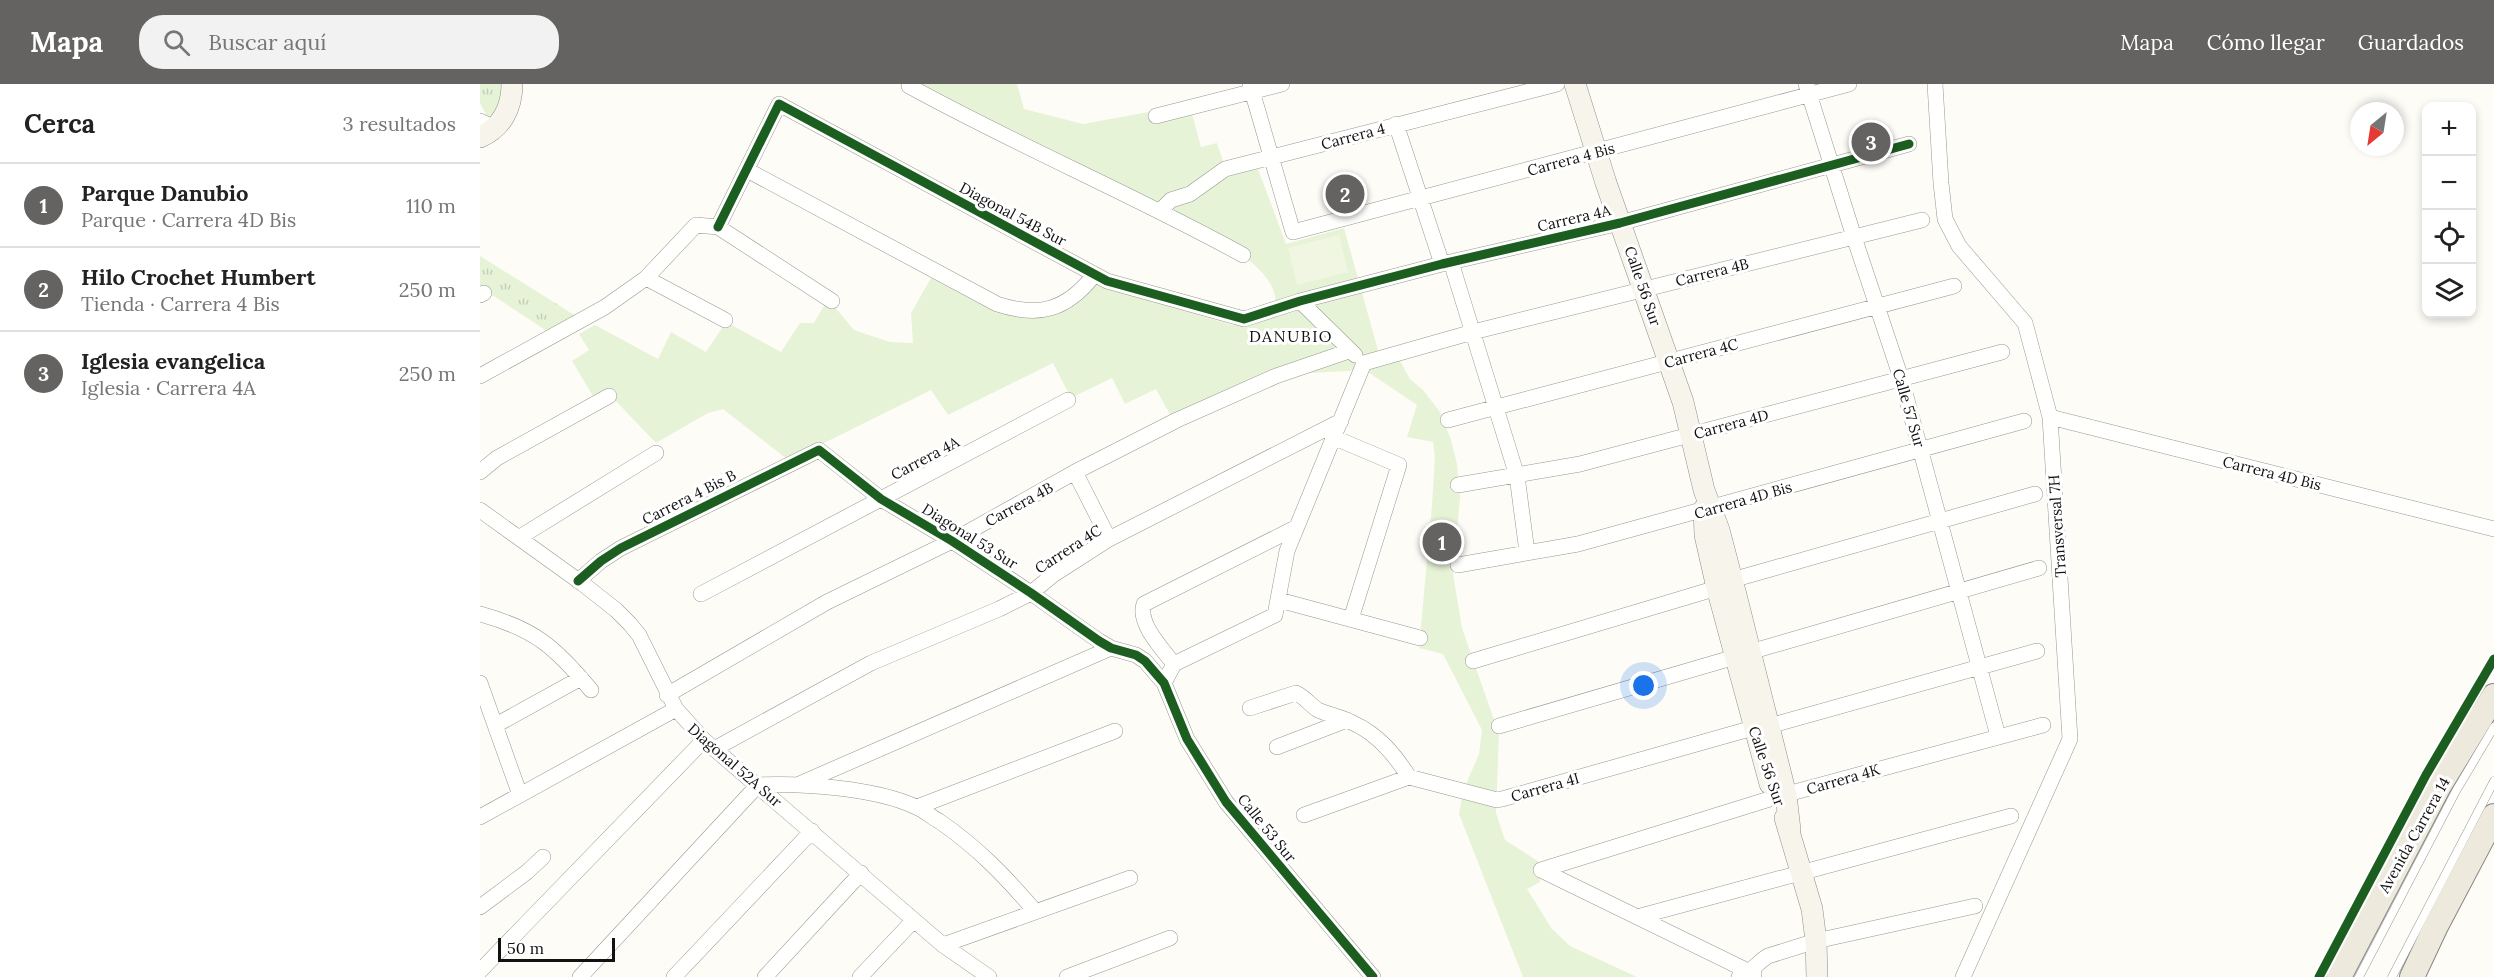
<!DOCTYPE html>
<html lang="es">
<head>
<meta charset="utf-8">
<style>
	:root { --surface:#fff; --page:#f2f2f2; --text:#222; --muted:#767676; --line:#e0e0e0; --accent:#646362 }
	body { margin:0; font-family:Lora,serif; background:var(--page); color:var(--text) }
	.controls { position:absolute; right:18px; top:18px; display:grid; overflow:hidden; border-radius:12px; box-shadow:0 3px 9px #0003 }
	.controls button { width:54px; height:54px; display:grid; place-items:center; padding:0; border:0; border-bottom:2px solid var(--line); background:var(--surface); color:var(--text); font:30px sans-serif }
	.compass { position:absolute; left:1870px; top:18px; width:54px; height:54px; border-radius:50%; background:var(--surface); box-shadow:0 3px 9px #0003; rotate:210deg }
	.scale { position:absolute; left:18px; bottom:15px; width:117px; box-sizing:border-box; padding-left:6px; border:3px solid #111; border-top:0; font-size:16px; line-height:21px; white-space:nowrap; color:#111; -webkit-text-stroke:4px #fff; paint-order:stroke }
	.you { position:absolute; left:1164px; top:602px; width:21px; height:21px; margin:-15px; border:4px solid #fff; border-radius:50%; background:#1a73e8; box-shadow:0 0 0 9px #1a73e833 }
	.badge { display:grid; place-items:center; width:39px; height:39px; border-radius:50%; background:var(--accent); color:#fff; font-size:20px; font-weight:700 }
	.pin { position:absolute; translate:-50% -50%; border:3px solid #fff; box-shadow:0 2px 6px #0006 }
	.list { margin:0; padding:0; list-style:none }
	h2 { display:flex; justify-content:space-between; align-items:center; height:78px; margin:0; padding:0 24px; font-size:26px }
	h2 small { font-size:20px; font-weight:400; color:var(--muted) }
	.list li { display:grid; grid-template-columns:39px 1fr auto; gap:18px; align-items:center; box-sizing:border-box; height:84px; padding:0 24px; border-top:2px solid var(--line) }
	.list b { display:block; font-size:22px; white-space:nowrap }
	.list p { margin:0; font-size:20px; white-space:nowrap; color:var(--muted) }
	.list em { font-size:20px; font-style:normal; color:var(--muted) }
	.icon { flex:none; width:33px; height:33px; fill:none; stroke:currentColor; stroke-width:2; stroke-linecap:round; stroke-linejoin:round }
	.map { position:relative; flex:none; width:2014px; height:893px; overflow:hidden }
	header { display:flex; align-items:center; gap:36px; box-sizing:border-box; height:84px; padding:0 30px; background:var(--accent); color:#fff }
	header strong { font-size:28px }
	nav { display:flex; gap:33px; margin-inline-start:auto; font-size:21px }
	.search { width:420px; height:54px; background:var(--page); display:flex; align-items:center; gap:15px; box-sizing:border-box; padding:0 21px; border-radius:24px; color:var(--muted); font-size:22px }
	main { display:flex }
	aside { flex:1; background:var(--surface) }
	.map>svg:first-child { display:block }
	.grass { fill:url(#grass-tufts) }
	.park { fill:#e7f3d7 }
	.pitch { fill:#f0f6e1 }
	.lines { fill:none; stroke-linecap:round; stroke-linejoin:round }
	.lane-casing { stroke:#979795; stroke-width:9 }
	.street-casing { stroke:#979795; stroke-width:16 }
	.secondary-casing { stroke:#8e8d8b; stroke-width:22 }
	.primary-casing { stroke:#858482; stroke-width:26 }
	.lane { stroke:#fffffe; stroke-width:8 }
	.street { stroke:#fffffe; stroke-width:15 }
	.secondary { stroke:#f6f4eb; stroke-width:21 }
	.primary { stroke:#ede9dc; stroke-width:24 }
	.cycleway-casing { stroke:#fff; stroke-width:13 }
	.cycleway { stroke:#1b5e20; stroke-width:9 }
	.labels { text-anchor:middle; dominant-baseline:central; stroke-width:6; stroke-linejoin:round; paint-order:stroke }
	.street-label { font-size:15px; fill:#111; stroke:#fff }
	.neighbourhood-label { font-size:16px; letter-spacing:1.5px; fill:#111; stroke:#fff }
</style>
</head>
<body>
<header>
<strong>Mapa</strong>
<div class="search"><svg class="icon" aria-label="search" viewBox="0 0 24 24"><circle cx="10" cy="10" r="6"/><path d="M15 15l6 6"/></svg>Buscar aquí</div>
<nav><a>Mapa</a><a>Cómo llegar</a><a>Guardados</a></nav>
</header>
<main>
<aside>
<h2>Cerca<small>3 resultados</small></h2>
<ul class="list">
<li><span class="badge">1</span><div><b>Parque Danubio</b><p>Parque · Carrera 4D Bis</p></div><em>110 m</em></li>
<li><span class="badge">2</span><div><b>Hilo Crochet Humbert</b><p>Tienda · Carrera 4 Bis</p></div><em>250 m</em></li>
<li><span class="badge">3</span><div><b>Iglesia evangelica</b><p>Iglesia · Carrera 4A</p></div><em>250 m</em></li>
</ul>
</aside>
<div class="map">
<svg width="2014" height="893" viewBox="0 0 2014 893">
	<defs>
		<pattern id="grass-tufts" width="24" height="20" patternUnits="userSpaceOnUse" patternTransform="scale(1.5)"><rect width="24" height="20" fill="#e7f3d7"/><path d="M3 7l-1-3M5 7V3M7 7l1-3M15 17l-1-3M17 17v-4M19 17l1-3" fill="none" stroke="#c5cfb8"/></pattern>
	</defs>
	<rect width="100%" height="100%" fill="#fdfcf7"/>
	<!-- grass -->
	<path class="grass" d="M0,0h22c1,15 -5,25 -12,38l-10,-19z
		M0,172l96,60 -29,15 -67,-44z"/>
	<!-- park -->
	<path class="park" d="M419,0h118l7,25 59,15 71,-13 38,3 9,33 16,-4 11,33 30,-7 28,75 58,-16 37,133 17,-4 12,22 13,11 17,22 11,28 6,24 3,34 -7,76 9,54 37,106 -3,79 9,27 36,23 -1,19 -13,7 25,40 18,17 67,31h-114l-64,-163 4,-23 16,-37 3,-24 -39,-76 -24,-6 13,-143 3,-48 -2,-15 -26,-5 10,-32 -52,-35 -90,5 -102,45 -17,-31 -31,15 -13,-26 -41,20 -18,-35 -105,52 -17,-25 -115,57 -29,12 -64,-50 -15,4 -52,30 -46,-48 -14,6 -24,-40 17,-11 -10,-16 16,-9 63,34 13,-27 35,20 20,-30 55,30 19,-29h14l14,-24 26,31 36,12 23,1 -2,-30 20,-35c45,22 102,63 150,23 5,-5 10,-11 15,-17l136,41h15l27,-8c8,-29 -12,-46 -31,-62z"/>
	<!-- pitch -->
	<path class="pitch" d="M859,151l9,37 -51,13 -9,-37z"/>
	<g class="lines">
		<!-- lane casing -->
		<g class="lane-casing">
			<path id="lane" d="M1879,893l97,-186 38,-64
				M1912,893l102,-196"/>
		</g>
		<!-- street casing -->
		<g class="street-casing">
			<path id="street" d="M770,0l43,148 556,-148
				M1326,0l48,153 47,141 97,358
				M1455,0l6,99 4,36 14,27 66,77 25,94 20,322 -107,238
				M429,2c109,60 225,109 334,169
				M676,32l126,-32
				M0,37l15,7
				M916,40l46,140
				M267,86l250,134c42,14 70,6 97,-29
				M680,127l11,-11 19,-6 35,-25 332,-85
				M238,143l61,-123 328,177 137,38 56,-18 142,-37 178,-41 289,-79
				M971,178l66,214 10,76
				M166,194l79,42
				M0,211l4,-2
				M820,217l55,54
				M884,279l109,-31 449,-112
				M0,292l125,-69 41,-29 50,-53 22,2 114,74
				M1570,333l444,112
				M968,336l506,-134
				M855,354l64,27 -48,154
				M0,388l17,-14 112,-62
				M595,388l34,67
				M978,401l122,-21 422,-112
				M0,426l103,74 33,26 14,14 9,11 37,74 28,31 239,205 46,32
				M40,453l136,-84
				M978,481l120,-21 446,-123
				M1252,496l303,-86
				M98,497l23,-20 20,-13 198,-98 62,49 71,42 79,52 68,48 12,7 25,7 9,6 19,22 23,56 39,63 147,175
				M221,510l367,-194
				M799,516l141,38
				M0,530c55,15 75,33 111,76
				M1270,568l289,-84
				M993,577l244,-73
				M694,580c-11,-14 -37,-41 -30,-60l151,-76
				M0,599l40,112
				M684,599l10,-19 101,-49 12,-64 77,-188
				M187,611l160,-93 125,-61 123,-69 102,-52 99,-44 73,-25
				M770,624l46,-15c9,4 14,12 22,17 11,5 24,7 35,13 25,11 42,32 56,54
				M16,641l85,-47
				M1019,642l236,-69
				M1289,642l268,-75
				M797,663l70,-27
				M234,665l157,-86 128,-54 32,-16 22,-18 56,-36 232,-118
				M317,701l314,-137
				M437,723l198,-76
				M824,731l105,-38 88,23 5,-1 251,-71
				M0,733l196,-108
				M1061,786l235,-73 267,-72
				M1061,786l213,104
				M0,823l47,-35 16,-15
				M1157,833l374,-101
				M463,861l187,-67
				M0,887l224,-231
				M100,893l178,-192c44,-2 118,3 158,22 8,3 15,10 23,14 38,26 66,55 96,90
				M194,893l138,-146
				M285,893l96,-104
				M380,893l54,-57
				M587,893l103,-39
				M1259,893c13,-4 17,-14 29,-21l48,-15 159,-35"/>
		</g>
		<!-- secondary casing -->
		<g class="secondary-casing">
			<path id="secondary" d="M1095,0l31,99 77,219 21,88 15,40 17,65 50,200 4,35
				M0,53c22,-9 32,-30 32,-53
				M1224,425l1,26 12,53 53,196
				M1305,734l27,91 4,32 1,36"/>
		</g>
		<!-- primary casing -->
		<g class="primary-casing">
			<path id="primary" d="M1859,893l100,-191 55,-90
				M1932,893l24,-51 58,-110"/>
		</g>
		<!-- lane -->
		<use href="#lane" class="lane"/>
		<!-- street -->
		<use href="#street" class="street"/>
		<!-- secondary -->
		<use href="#secondary" class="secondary"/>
		<!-- primary -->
		<use href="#primary" class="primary"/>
		<!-- cycleway casing -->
		<g class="cycleway-casing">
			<path id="cycleway" d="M238,143l61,-123 328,177 137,38 56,-18 142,-37 178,-41 289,-79
				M98,497l23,-20 20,-13 198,-98 62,49 71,42 79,52 68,48 12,7 25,7 9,6 19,22 23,56 39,63 147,175
				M1839,893l107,-202 68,-116"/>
		</g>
		<!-- cycleway -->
		<use href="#cycleway" class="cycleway"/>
	</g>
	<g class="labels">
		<!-- street labels -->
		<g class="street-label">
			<text transform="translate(873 52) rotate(-15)">Carrera 4</text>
			<text transform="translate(1091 75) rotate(-15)">Carrera 4 Bis</text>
			<text transform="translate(533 130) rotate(28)">Diagonal 54B Sur</text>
			<text transform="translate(1094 134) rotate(-13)">Carrera 4A</text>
			<text transform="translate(1232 188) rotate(-14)">Carrera 4B</text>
			<text transform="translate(1163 202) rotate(71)">Calle 56 Sur</text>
			<text transform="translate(1221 269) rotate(-15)">Carrera 4C</text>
			<text transform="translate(1429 324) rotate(74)">Calle 57 Sur</text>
			<text transform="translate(1251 340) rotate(-15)">Carrera 4D</text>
			<text transform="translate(445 374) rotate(-28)">Carrera 4A</text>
			<text transform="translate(1792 389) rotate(14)">Carrera 4D Bis</text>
			<text transform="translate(209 413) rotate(-27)">Carrera 4 Bis B</text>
			<text transform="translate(1263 416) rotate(-16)">Carrera 4D Bis</text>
			<text transform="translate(539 420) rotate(-29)">Carrera 4B</text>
			<text transform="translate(1577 442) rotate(-94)">Transversal 7H</text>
			<text transform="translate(490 452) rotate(32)">Diagonal 53 Sur</text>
			<text transform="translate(588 465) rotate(-33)">Carrera 4C</text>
			<text transform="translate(255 681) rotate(41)">Diagonal 52A Sur</text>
			<text transform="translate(1287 682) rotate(71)">Calle 56 Sur</text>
			<text transform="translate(1363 695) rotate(-16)">Carrera 4K</text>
			<text transform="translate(1065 703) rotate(-16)">Carrera 4I</text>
			<text transform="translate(787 744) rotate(51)">Calle 53 Sur</text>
			<text transform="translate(1934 751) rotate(-61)">Avenida Carrera 14</text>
		</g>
		<!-- neighbourhood labels -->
		<g class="neighbourhood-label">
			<text x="811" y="252">DANUBIO</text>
		</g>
	</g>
</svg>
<div class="controls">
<button>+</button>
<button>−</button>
<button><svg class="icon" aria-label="locate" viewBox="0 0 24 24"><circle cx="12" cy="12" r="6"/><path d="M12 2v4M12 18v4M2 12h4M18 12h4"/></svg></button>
<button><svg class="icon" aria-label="layers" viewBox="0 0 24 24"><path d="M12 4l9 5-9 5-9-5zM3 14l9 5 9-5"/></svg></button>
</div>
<svg class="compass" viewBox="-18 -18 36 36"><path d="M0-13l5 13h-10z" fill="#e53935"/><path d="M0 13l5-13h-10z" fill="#767676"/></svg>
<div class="scale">50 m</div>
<div class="you"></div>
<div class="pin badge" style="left:962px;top:458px">1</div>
<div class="pin badge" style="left:865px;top:110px">2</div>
<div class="pin badge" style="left:1391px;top:58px">3</div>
</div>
</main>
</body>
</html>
